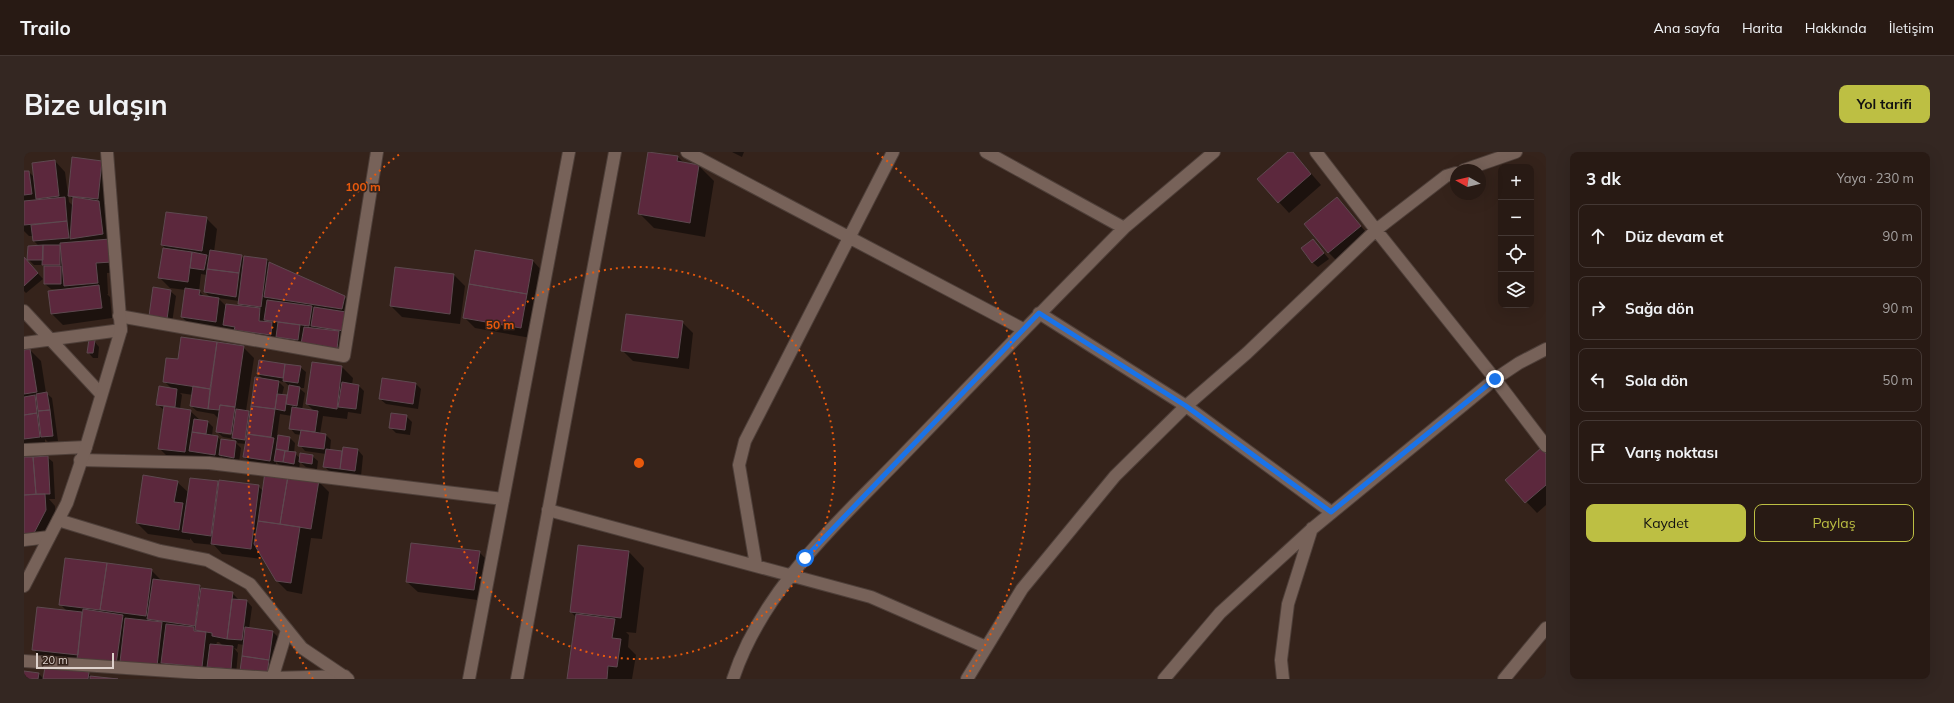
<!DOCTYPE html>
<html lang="tr">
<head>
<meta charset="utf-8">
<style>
	:root { --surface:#281a14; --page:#342722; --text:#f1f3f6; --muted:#a5a1a0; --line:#443834; --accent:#bdbf43 }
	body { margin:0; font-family:Mulish,sans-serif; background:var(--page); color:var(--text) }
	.controls { position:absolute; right:12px; top:12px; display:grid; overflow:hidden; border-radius:8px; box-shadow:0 4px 16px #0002 }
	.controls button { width:36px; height:36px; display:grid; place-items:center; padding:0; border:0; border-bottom:1px solid var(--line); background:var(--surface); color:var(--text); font:20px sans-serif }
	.compass { position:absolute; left:1426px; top:12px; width:36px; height:36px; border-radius:50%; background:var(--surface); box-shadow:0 4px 16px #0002; rotate:278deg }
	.scale { position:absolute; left:12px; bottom:10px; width:78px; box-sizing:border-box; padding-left:4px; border:2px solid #ddd1cc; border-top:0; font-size:11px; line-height:14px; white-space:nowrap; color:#ddd1cc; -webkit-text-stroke:3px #35231b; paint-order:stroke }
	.stop { position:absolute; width:12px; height:12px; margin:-9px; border:3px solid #1a73e8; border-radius:50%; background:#fff }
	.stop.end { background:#1a73e8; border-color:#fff; box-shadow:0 1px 4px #0008 }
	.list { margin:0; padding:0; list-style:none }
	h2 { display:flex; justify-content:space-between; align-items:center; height:52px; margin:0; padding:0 16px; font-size:17px }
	h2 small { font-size:13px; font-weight:400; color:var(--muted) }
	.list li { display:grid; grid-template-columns:26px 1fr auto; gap:12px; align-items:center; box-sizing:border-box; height:64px; margin:0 8px 8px; padding:0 8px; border:1px solid var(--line); border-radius:8px }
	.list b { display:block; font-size:15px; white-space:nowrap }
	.list em { font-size:13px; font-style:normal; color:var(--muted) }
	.actions { display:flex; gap:8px; padding:12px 16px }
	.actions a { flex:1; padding:9px 0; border:1px solid var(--accent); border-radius:8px; text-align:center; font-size:14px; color:var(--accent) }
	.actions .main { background:var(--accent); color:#111 }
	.icon { flex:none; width:22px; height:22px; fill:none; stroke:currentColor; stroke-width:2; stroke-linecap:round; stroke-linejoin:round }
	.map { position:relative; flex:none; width:1522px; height:527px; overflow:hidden; border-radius:8px }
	header { display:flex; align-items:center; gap:24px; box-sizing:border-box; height:56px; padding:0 20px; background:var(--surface); border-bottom:1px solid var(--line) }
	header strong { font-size:19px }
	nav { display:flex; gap:22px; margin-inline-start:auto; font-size:14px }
	.intro { display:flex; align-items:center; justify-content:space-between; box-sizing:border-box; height:96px; padding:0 24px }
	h1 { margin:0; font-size:28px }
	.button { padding:10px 18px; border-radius:8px; background:var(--accent); color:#111; font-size:14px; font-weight:700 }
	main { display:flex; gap:24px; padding:0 24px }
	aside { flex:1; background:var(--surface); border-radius:8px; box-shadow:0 4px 16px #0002 }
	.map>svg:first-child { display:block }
	.shadow { fill:#0007; fill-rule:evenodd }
	.building { fill:#5c283d; stroke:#5e4950 }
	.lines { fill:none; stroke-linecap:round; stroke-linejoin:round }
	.minor-casing { stroke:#4e3f39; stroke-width:14 }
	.tertiary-casing { stroke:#4e3f39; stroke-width:14 }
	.secondary-casing { stroke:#4e3f39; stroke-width:14 }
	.minor { stroke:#776259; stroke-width:12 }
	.tertiary { stroke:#776259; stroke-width:12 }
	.secondary { stroke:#776259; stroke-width:12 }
	.route { stroke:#1a73e8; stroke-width:5 }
	.ring { fill:none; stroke:#e8590c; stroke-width:2; stroke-dasharray:2 4 }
	.centre { fill:#e8590c; stroke:#35231b; stroke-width:2 }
	.ring-label { font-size:12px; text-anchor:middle; font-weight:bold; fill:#e8590c; stroke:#35231b; stroke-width:3; stroke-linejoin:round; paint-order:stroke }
</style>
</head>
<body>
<header>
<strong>Trailo</strong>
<nav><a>Ana sayfa</a><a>Harita</a><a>Hakkında</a><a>İletişim</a></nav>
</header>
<div class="intro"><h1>Bize ulaşın</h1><a class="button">Yol tarifi</a></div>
<main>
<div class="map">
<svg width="1522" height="527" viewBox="0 0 1522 527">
	<rect width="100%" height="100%" fill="#35231b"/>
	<!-- shadow -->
	<path class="shadow" d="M625,0l29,5 7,7 14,2 15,15 -9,56 -51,-9 -15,-15z
		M708,0h12l-2,5z
		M1266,0l11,10 20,23 -32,28 -31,-34z
		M31,9l10,11 4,30 4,4v-6l-4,-5 33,-33 19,88 1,22 -15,1 1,21h-1l3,3 2,21 -49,7 -11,-11 11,-25h-12l-6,-5v-18l-2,-1h-9l-6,-6 11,-13 -5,-5 -1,-5h-4l-5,-5v-59h5l6,6zM38,92v5l-4,-4z
		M1313,46l34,40 -32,25 -11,-11z
		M182,66l11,11 -3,23 27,4 4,4h22l4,4 73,33 11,10 -6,29 -8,-2 3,4 -2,16 -108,-19 -7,-7 -1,4 -33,-4 -11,-11 4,-27 -16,-2 -11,-11 8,-27 -5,-5zM177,122l6,1 -2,17 6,6 -6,-1 -6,-6zM194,146l21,3 4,6 -17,-1zM296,174l29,4 -1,2 -28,-4z
		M1289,88l16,19 -11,8 -6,-5z
		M0,106l19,21 -17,14 -2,-2z
		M509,109l10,11 -12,66 -56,-10 -11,-11z
		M372,116l58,7 11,11 -5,38 -58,-7 -11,-11z
		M146,139l6,5 -4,27 -17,-2z
		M658,170l11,11 -4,36 -56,-8 -11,-11z
		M158,186l61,9 11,11 -8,53 5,2 13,-33 -6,-6 2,-13 40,6 6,5 -2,16h-5l6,5 -3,17 12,1 -7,-7 5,-41 30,4 11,11 -1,7 7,1 5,5 -3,23 -13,-2 -1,7 -24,-3 -3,18 6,1 5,5 -1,10 13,2v-4l15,2 5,6 -2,20 -31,-4 -6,-6 2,-12 -21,-3 -5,-6 1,-10 -6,-1 -5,-6 2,-12 -12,-2 -3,22 13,2 5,5 -1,10 7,6 11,-3 6,5 -1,8 -11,-2 -6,-5 -1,7 -19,-3 -4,-4v4l-26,-4 -6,-6 2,-12 -10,-1 5,5 -2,14 -14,-1 -4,-5 -1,3 -24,-3 -1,7 -25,-4 -11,-11 5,-38 -5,-4 6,1 7,-18 -8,-8 15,-20zM254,229l7,1 4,4 -1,10 -6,-1 2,-8zM156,241l13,2 -2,11 6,5 17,3 5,5 -2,13 6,5 11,2 4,4 -17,-3 -4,-3 -5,-1 1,-9 -5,-5 -8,-2 -10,-9 -10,-2 2,-14zM198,280l14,2v2l-14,-2z
		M70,189l5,6 -1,11h-5l-5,-6z
		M6,198l11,11 5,32 6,5 6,43 -10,1 -3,-3v3l-21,3v-94z
		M392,232l5,5 -3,20 -32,-5 -6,-5z
		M382,264l6,6 -2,13 -14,-2 -6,-6z
		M1522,303v50l-9,8 -31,-33z
		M23,305l6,5 2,37h-6l6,7 1,15 -13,24 -19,2v-89z
		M294,329l11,11 -7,47 -11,-1 -9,56 -15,-3 -11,-11 -14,-25 -1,4 -39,-5 -8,-9 -20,-2 -4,-5v2l-42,-6 -11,-11 40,-41 12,11 29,-11 2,2 38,2 5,5z
		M555,394l50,6 15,16 -8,65 -10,-1 3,3 -1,12 8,8 -4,24h-64l8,-62 -5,-5z
		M455,400l11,11 -5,38 -67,-9 -11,-10z
		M127,418l11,11 70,12 8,8h7l5,6 -3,22 24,3 11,11 -12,36 -28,-34 -6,-1 -1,5 -3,-1 4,5 -2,21 -108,-6 -1,7 -38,-5 -45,-10 -11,-11 34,-38 -7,-7zM193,490h2l4,4 -7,-1z
		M0,520l15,2 5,5h-20z
		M64,521l4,4 17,2h-65z"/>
	<!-- building -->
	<path class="building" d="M624,0l30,4 -1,5 22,4 -9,58 -52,-9z
		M1264,0h5l18,22 -33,29 -21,-24z
		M48,5l30,4 -4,38 -30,-3z
		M31,8l4,36 -23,3 -4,-36z
		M0,19h5l3,23 -8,1z
		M41,45l2,24 -43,4v-24z
		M49,45l26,4 4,33 -33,5z
		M1313,45l24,29 -33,27 -24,-29z
		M142,60l41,5 -5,34 -41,-6z
		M43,69l2,17 -36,3 -2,-16z
		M86,87l2,23 -16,1 2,20 -34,3 -4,-43z
		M1289,87l11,14 -12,10 -11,-15z
		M19,93h17v20h-18z
		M19,93v15h-16l1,-14z
		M139,96l29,4 -4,30 -30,-4z
		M186,98l32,5 -3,18 -32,-4z
		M451,98l58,10 -6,34 -58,-10z
		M168,100l15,3 -3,15 -14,-2z
		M220,104l23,3 -6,48 -23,-3z
		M0,105l14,16 -14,13z
		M245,110l76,34 -3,13 -78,-12z
		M20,114h17v18h-17z
		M371,115l59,7 -4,40 -60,-8z
		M183,117l32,4 -3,24 -32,-5z
		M445,132l58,10 -6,34 -58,-10z
		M75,133l3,23 -51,6 -3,-23z
		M129,135l18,3 -4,29 -18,-3z
		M161,136l15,2 -1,5 20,3 -3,24 -35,-5z
		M243,148l45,6 -3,20 -45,-6z
		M202,152l34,4 -1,13 13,1 -1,13 -37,-5 1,-3 -12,-2z
		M290,155l32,5 -2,19 -33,-5z
		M602,162l57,7 -5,37 -57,-7z
		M254,170l22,3 -2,15 -22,-3z
		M280,175l35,4 -2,18 -36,-5z
		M157,185l36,5 -7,47 -47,-7 3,-24 12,1z
		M65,187l6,1 -2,13h-6z
		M193,190l27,4 -9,61 -15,-2 -1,5 -11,-1z
		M6,197l7,43 -13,2v-44z
		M235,208l26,4 -2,14 -26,-4z
		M288,210l30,4 -5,43 -31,-5z
		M261,212l16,2 -3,17 -15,-2z
		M231,225l24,4 -4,28 -24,-3z
		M358,226l34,5 -3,21 -34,-5z
		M318,230l17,3 -3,24 -18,-2z
		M265,233l11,2 -3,19 -11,-2z
		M135,234l18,3 -2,18 -19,-2z
		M169,234l17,3 -2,20 -18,-3z
		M23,240l3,18 -12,1 -2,-17z
		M253,242l10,1 -2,16 -10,-2z
		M11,243l2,18 -13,2v-18z
		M196,253l15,2 -4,27 -15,-2z
		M140,254l27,4 -6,42 -27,-3z
		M227,254l24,3 -4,28 -24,-3z
		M268,255l26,4 -3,21 -26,-3z
		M212,257l13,2 -4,29 -13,-2z
		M26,258l3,26 -12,1 -3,-26z
		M13,261l3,24 -16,2v-24z
		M367,261l16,2 -2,15 -16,-2z
		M170,267l14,2 -2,13 -14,-2z
		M277,278l25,4 -2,15 -26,-3z
		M168,280l26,4 -3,19 -26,-4z
		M223,282l27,4 -4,23 -27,-4z
		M254,283l12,2 -2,14 -12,-2z
		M197,287l15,2 -2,17 -15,-3z
		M319,295l15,2 -3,22 -15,-2z
		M1517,296l5,6v31l-21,18 -20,-23z
		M252,297l9,2 -2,11 -9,-1z
		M302,297l16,2 -2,18 -17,-2z
		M261,299l11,1 -2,12 -11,-2z
		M276,301l13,2 -1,9 -13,-2z
		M24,304l2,38h-14l-3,-37z
		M0,305h9l3,37 -12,1z
		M241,320l23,4 -8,48 -22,-3z
		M119,323l35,6 -4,21 9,1 -4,27 -43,-7z
		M264,324l31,4 -8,49 -31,-5z
		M166,326l28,3 -7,55 -29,-4z
		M195,328l40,5 -8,64 -40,-5z
		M21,342l1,16 -13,25 -9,1v-41z
		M234,369l42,6 -9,56 -15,-2 -22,-37z
		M387,391l69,8 -6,39 -68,-8z
		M554,393l51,6 -8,67 -51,-6z
		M41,406l42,5 -7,47 -41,-5z
		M83,411l45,6 -6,47 -46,-6z
		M129,427l47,6 -5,41 -48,-7z
		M177,436l32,4 -6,47 -15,-3v-3l-17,-3z
		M208,447l15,1 -5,40 -15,-1z
		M13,455l45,5 -4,43 -46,-5z
		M59,457l40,6 -7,50 -39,-6z
		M552,462l39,5 -3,19 9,1 -4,28 -9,-1 -1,13h-40z
		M101,466l37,4 -5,44 -37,-4z
		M142,472l28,3v4l12,1 -4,35 -41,-4z
		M221,475l28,4 -4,29 -27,-4z
		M186,492l23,2 -2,23 -24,-2z
		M218,504l27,4 -2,15 -27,-4z
		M21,515l44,5 -1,7h-45z
		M0,519l15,2 -1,6h-14z
		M66,524l28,3h-28z"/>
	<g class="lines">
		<!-- minor casing -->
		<g class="minor-casing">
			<path id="minor" d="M663,0l336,177
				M962,0l138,76 90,-76
				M1292,0l60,78 70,-54 10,-3
				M1440,18l52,-18
				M0,159l77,83
				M1015,161l147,93 145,106
				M95,164l225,40 33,-204
				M0,191l97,-13
				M0,298l62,-3
				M56,308l129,3 294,36
				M524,358l323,87 115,50
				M0,388l25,-3
				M732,413l-17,-100 6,-24 148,-289
				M0,509l248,17 73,-2
				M248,527l15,-49
				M709,527c30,-92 109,-160 174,-228 72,-75 144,-149 217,-223
				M943,527l55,-90 93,-113 71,-70 61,-53 129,-123 119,149 51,67
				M1140,527l56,-66 93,-85 182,-149 24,-16 27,-14
				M1259,527l-2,-19 7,-56 24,-76
				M1480,527l42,-51"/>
		</g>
		<!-- tertiary casing -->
		<g class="tertiary-casing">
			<path id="tertiary" d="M34,368l102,31 47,9 43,24 52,64 46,31
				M0,434l43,-83 19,-56 35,-117 -14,-178"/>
		</g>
		<!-- secondary casing -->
		<g class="secondary-casing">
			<path id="secondary" d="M445,527l100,-527
				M493,527l98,-527"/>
		</g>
		<!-- minor -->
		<use href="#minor" class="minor"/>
		<!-- tertiary -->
		<use href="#tertiary" class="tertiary"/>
		<!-- secondary -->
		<use href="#secondary" class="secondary"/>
	</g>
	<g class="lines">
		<!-- route -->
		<path class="route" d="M781,406l234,-245 147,93 145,106 164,-133"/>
	</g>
	<!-- distance rings -->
	<g class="ring">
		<circle cx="615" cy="311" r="196"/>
		<path d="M289 527A391 391 0 0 1 377 1M853 1A391 391 0 0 1 941 527"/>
	</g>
	<circle cx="615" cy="311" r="6" class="centre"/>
	<g class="ring-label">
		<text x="339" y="39">100 m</text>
		<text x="476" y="177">50 m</text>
	</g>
</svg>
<div class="controls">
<button>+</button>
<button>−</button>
<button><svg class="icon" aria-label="locate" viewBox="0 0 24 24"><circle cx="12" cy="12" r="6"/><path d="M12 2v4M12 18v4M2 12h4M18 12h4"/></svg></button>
<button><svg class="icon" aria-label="layers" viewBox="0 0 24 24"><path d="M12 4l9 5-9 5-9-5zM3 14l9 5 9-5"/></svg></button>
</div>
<svg class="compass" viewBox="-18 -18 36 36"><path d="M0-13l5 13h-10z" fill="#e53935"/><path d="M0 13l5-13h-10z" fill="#a5a1a0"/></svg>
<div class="scale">20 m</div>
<div class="stop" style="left:781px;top:406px"></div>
<div class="stop end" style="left:1471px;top:227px"></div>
</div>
<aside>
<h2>3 dk<small>Yaya · 230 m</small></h2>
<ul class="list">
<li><svg class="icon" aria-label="ahead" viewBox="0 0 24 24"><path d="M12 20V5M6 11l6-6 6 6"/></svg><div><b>Düz devam et</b></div><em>90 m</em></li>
<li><svg class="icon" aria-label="right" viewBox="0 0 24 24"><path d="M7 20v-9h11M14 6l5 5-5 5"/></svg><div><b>Sağa dön</b></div><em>90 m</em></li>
<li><svg class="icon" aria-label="left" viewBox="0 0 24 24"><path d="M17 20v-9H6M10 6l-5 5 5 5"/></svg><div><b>Sola dön</b></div><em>50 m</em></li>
<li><svg class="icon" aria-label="arrive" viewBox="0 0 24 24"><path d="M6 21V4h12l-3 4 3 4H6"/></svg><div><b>Varış noktası</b></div></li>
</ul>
<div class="actions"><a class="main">Kaydet</a><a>Paylaş</a></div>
</aside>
</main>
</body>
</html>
